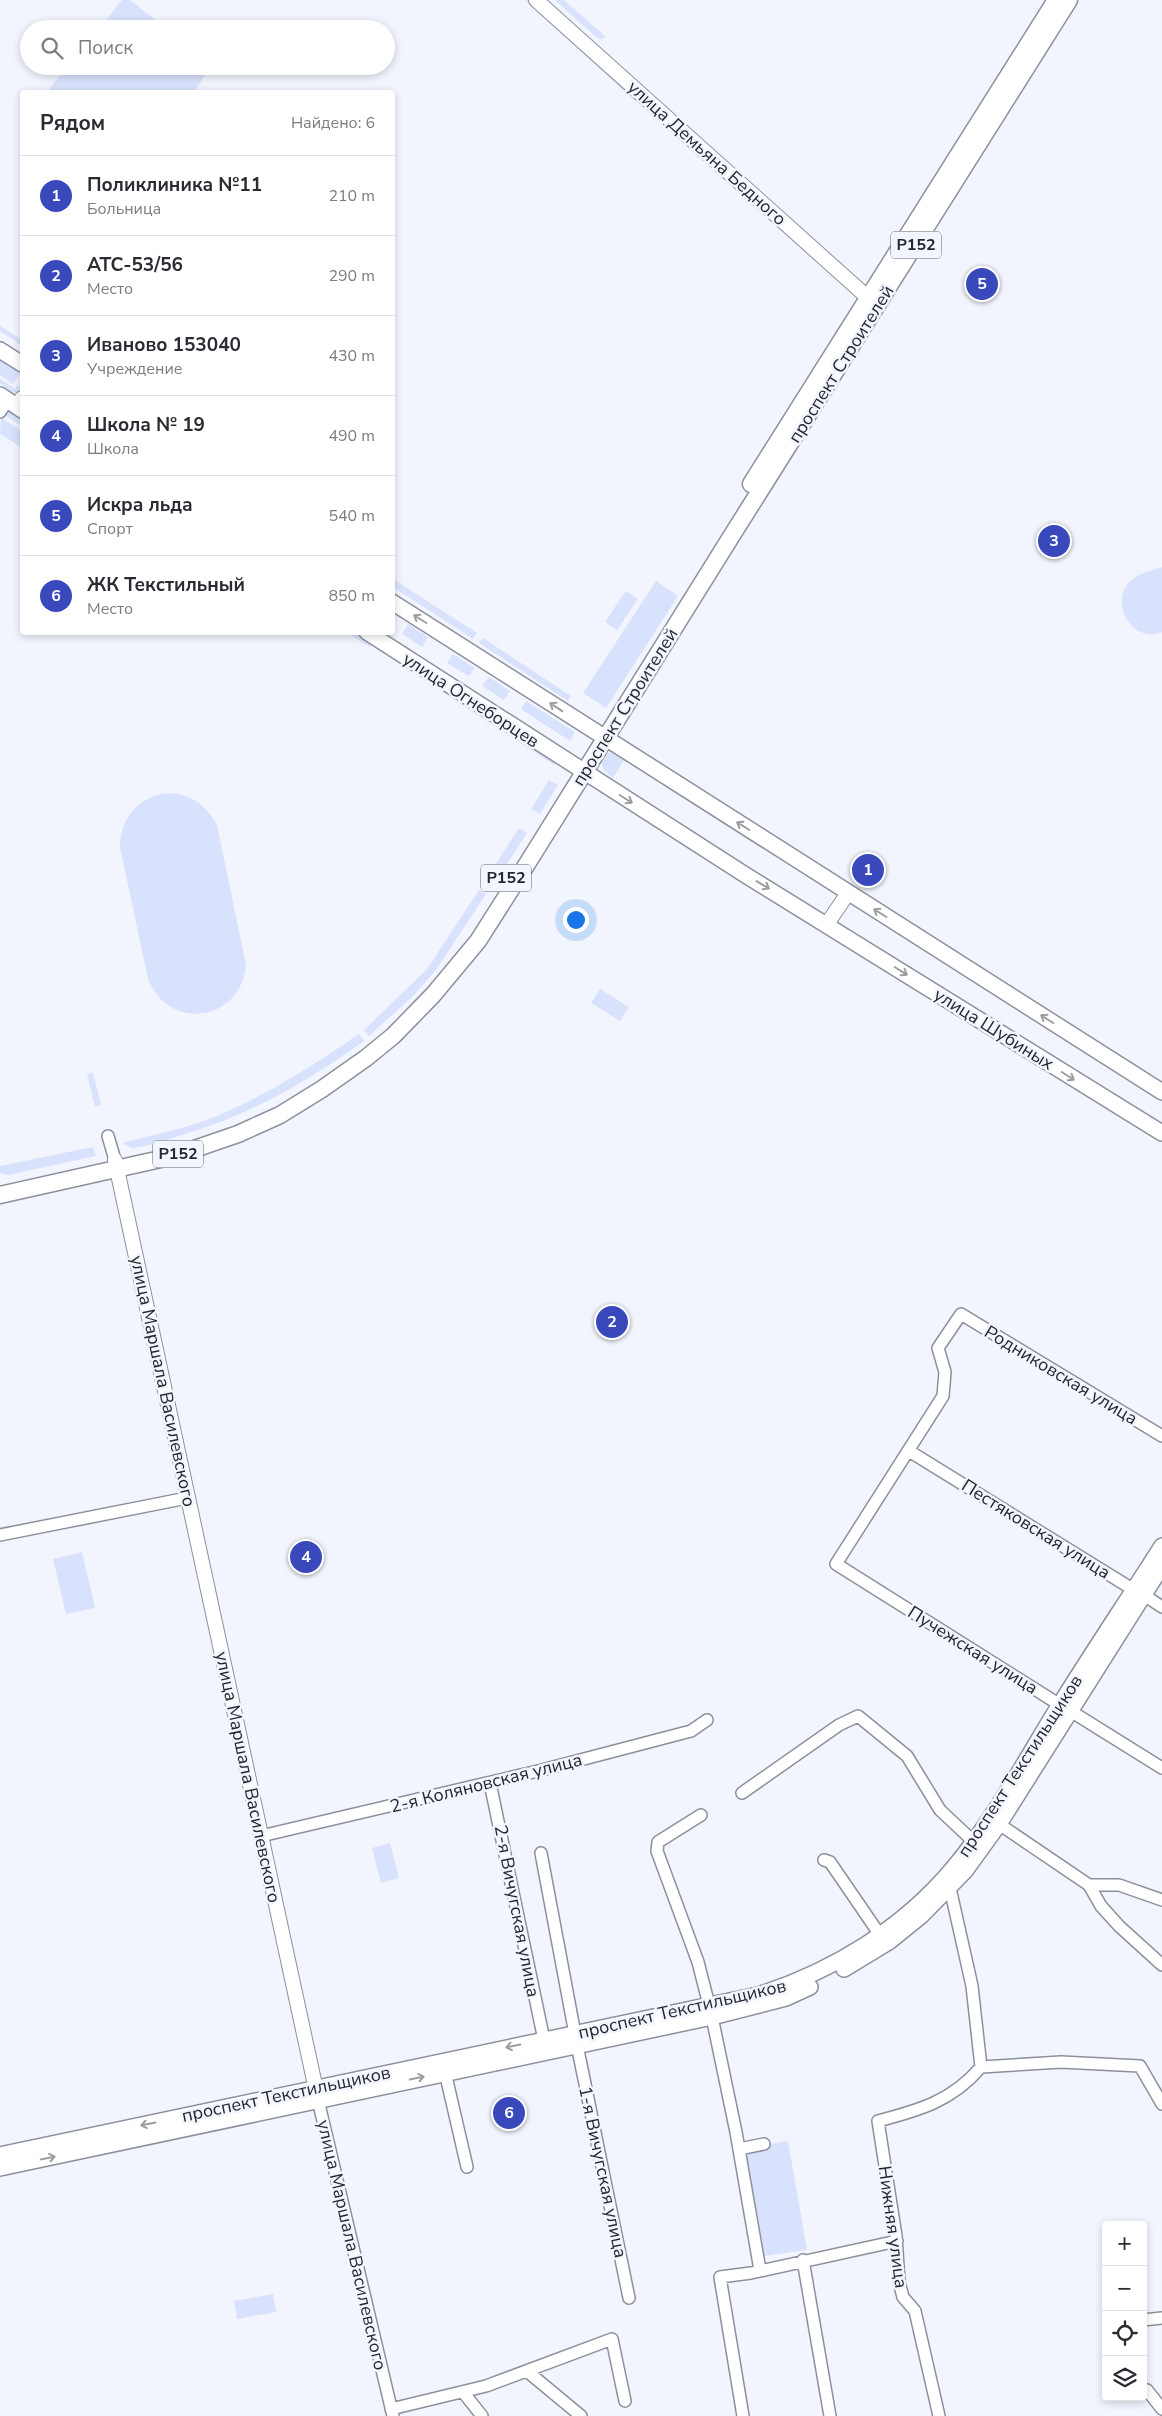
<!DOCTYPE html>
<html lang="ru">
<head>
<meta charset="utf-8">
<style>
	:root { --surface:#fff; --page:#f2f2f3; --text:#2b2b33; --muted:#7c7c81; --line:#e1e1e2; --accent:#3949bc }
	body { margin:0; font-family:"Nunito Sans",sans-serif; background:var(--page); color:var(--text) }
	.controls { position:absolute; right:15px; bottom:15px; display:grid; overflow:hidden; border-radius:5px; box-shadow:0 2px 8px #0003 }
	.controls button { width:45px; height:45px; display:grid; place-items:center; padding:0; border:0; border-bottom:1px solid var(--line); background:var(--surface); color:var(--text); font:25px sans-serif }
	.you { position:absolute; left:575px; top:919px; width:18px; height:18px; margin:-12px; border:4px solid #fff; border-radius:50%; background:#1a73e8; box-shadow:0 0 0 8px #1a73e833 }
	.badge { display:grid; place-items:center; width:32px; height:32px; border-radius:50%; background:var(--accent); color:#fff; font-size:16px; font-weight:700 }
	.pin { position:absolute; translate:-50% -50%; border:2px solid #fff; box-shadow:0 1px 5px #0006 }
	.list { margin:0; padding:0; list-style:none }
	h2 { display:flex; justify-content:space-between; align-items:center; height:65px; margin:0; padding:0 20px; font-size:21px }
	h2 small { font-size:16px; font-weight:400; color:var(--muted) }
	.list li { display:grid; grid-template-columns:32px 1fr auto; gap:15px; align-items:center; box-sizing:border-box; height:80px; padding:0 20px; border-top:1px solid var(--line) }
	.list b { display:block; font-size:19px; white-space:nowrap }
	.list p { margin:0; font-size:16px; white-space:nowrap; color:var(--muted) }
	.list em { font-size:16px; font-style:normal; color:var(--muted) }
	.icon { flex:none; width:28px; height:28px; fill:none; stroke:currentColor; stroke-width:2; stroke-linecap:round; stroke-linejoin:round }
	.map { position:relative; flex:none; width:1162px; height:2416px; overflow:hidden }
	.search { position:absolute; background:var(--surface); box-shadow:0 2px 8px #0003; left:20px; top:20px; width:375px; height:55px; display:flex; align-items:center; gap:12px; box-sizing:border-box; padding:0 18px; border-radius:28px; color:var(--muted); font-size:19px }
	.panel { position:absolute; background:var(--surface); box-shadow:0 2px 8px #0003; left:20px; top:90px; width:375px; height:545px; border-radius:5px }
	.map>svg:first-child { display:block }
	.green { fill:#d9e2fc }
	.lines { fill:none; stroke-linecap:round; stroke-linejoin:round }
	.minor-casing { stroke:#8c909d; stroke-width:14 }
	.tertiary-casing { stroke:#8c909d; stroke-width:16 }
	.secondary-casing { stroke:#8c909d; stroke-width:18 }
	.primary-casing { stroke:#8c909d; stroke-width:19 }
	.minor { stroke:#fff; stroke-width:11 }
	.tertiary { stroke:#fff; stroke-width:14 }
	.secondary { stroke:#fff; stroke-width:15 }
	.primary { stroke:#fff; stroke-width:16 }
	.oneway { stroke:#9d9ea0 }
	.labels { text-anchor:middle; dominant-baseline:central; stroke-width:5; stroke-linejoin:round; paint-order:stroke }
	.shield { fill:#f2f5fd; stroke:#62656b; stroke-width:1 }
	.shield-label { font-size:16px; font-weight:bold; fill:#25272c }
	.street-label { font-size:18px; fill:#25272c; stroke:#f2f5fd }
</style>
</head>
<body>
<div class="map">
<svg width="1162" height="2416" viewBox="0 0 1162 2416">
	<rect width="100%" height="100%" fill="#f2f5fd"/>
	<!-- green -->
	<path class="green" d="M122,0h8l37,29h-68z
		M525,0h9l107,97 -5,5z
		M555,0h9l42,37 -5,2 -5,-2z
		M68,66h133l4,9 -11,17h-141l-4,-3z
		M0,326l22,14v6l-22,-15z
		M0,359l21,13 -8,12 -13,-9z
		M0,379l15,10 2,-4 5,4v3l-8,1 -14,-10z
		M8,409l14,9v8l-18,-11z
		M1,418l21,13 -1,16 -21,-13z
		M1162,567v65c-30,12 -53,-29 -32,-51 8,-8 22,-10 32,-14z
		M393,579l84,54 -4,6 -80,-52z
		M656,581l22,15 -72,112 -23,-15z
		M626,591l12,8 -21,31 -12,-8z
		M408,624l20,13 -6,10 -20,-13z
		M347,633h14l13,7 -4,7z
		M483,638l88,58 -3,5 -89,-58z
		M453,654l22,14 -6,8 -22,-13z
		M401,657l157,103 -4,5 -157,-103z
		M489,677l21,14 -6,9 -22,-14z
		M526,701l49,31 -5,9 -49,-32z
		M617,748l11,6 -15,24 -10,-9 -1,-7 8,-11z
		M549,780l9,5 -18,29 -9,-5z
		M161,794c25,-4 44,9 56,31l29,140c-5,57 -77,67 -98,14l-28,-132c1,-27 14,-46 41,-53z
		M519,828l8,5 -33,51 -8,-5z
		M479,890l7,4 -50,76 -21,24 -46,42 -5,-6 63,-61z
		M600,989l29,18 -9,14 -29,-18z
		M359,1034l5,7c-55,40 -111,72 -176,92 -18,6 -37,13 -56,15l-10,-5c30,-8 63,-14 92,-26 52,-21 98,-51 145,-83z
		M93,1073l8,32 -6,2 -8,-33z
		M93,1147l3,9 -88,19 -8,-2v-7z
		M82,1552l13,56 -29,6 -13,-55z
		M390,1843l9,35 -18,5 -9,-35z
		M788,2141l19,109 -50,7 -18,-108z
		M273,2294l3,18 -39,7 -3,-18z"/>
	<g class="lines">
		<!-- minor casing -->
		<g class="minor-casing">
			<path id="minor" d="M0,412l8,-12
				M108,1136l7,24
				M909,1451l225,139
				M0,1535l187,-37
				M1144,1595l18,12
				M1060,1705l-224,-141 107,-168 2,-24 -7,-24 23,-34 201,122
				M1069,1710l93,58
				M490,1783l54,257
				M742,1793l97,-68 19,-9 49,40 33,54 33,31
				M701,1815l-43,27 -1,9 41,111 11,43
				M999,1824l90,61 12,21 18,20 43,39
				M261,1836l277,-65 153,-40 16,-11
				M541,1853l34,181
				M824,1860l6,2 50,73
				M1089,1885h30l43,15
				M950,1888l22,98 9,81 80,-5 79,4 22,38
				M712,2017l24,115 24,138
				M577,2045l52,253
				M445,2072l22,95
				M318,2100l75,316
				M739,2149l25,-5
				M803,2260l27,156
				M1143,2320l19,-2
				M528,2372l53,44
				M1147,2390l15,19
				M463,2392l19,24
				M391,2409l95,-23 126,-47 13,62
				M743,2416l-23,-139 31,-4 146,-32
				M939,2416l-24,-105 -12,-14 -4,-15 -3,-46 -18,-115c42,-11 74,-20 103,-54"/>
		</g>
		<!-- tertiary casing -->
		<g class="tertiary-casing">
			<path id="tertiary" d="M536,0l339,304
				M17,406l5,-8
				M827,924l21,-31
				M115,1160l203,939"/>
		</g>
		<!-- secondary casing -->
		<g class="secondary-casing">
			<path id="secondary" d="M0,350l22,14
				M0,395l22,15
				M392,602l770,490
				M367,632l380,244 415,257
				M844,1969l46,-28 31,-25 44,-45 34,-47 163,-258
				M0,2155l758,-160c75,-24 146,-67 197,-129 39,-47 69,-103 101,-155 34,-55 71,-110 106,-165
				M0,2168l712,-151 74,-19 24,-11"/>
		</g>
		<!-- primary casing -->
		<g class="primary-casing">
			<path id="primary" d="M751,484l305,-484
				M0,1195l174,-39 64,-22 42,-19 42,-26 44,-31 27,-22 40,-41 45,-54 49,-77 202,-324 340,-540"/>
		</g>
		<!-- minor -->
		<use href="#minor" class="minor"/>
		<!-- tertiary -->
		<use href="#tertiary" class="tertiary"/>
		<!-- secondary -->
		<use href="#secondary" class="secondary"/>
		<!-- primary -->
		<use href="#primary" class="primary"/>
	</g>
	<!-- one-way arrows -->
	<defs><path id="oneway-shaft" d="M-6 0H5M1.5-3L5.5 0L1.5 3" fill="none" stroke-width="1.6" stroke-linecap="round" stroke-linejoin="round" transform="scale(1.25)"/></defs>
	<g class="oneway">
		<use href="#oneway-shaft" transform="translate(420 619) rotate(-148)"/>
		<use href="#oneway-shaft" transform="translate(556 707) rotate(-147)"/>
		<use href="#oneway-shaft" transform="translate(626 799) rotate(32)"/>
		<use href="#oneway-shaft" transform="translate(743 826) rotate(-148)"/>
		<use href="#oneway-shaft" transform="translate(763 885) rotate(31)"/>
		<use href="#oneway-shaft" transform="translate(880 913) rotate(-148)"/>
		<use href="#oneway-shaft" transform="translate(901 971) rotate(32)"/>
		<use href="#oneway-shaft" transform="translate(1047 1019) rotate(-148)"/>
		<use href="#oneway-shaft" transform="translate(1068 1076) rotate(32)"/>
		<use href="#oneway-shaft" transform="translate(513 2046) rotate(169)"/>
		<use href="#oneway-shaft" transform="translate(417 2078) rotate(-12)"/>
		<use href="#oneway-shaft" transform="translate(148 2124) rotate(168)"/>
		<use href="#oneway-shaft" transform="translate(48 2158) rotate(-12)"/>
	</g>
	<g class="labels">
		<!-- shield labels -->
		<g class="shield">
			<rect x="891" y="231.5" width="50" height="27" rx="4"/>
			<rect x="481" y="864.5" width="50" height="27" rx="4"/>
			<rect x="153" y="1140.5" width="50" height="27" rx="4"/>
		</g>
		<g class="shield-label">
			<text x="916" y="245">Р152</text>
			<text x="506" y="878">Р152</text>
			<text x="178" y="1154">Р152</text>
		</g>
		<!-- street labels -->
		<g class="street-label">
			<text transform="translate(707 153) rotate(42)">улица Демьяна Бедного</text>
			<text transform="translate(841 364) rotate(-58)">проспект Строителей</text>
			<text transform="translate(471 700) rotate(33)">улица Огнеборцев</text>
			<text transform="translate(625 707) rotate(-58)">проспект Строителей</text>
			<text transform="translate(994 1029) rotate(32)">улица Шубиных</text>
			<text transform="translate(1061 1375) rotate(31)">Родниковская улица</text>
			<text transform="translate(163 1381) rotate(78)">улица Маршала Василевского</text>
			<text transform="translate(1036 1529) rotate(32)">Пестяковская улица</text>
			<text transform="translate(973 1650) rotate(32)">Пучежская улица</text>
			<text transform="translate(1020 1766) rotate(-57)">проспект Текстильщиков</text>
			<text transform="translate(248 1777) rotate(78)">улица Маршала Василевского</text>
			<text transform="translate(486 1783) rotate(-14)">2-я Коляновская улица</text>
			<text transform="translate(517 1911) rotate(79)">2-я Вичугская улица</text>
			<text transform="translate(682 2009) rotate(-13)">проспект Текстильщиков</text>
			<text transform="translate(286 2094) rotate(-12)">проспект Текстильщиков</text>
			<text transform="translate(603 2172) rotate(78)">1-я Вичугская улица</text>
			<text transform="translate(893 2227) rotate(82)">Нижняя улица</text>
			<text transform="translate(352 2245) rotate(77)">улица Маршала Василевского</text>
		</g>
	</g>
</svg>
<div class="controls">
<button>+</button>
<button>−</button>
<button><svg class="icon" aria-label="locate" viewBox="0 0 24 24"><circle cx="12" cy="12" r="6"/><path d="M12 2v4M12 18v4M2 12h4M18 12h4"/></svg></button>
<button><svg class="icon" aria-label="layers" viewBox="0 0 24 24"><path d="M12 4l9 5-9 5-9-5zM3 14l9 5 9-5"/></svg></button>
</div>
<div class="you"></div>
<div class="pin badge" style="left:868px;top:870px">1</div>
<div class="pin badge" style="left:612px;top:1322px">2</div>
<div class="pin badge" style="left:1054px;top:541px">3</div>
<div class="pin badge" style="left:306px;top:1557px">4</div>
<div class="pin badge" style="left:982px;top:284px">5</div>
<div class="pin badge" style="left:509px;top:2113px">6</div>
<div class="search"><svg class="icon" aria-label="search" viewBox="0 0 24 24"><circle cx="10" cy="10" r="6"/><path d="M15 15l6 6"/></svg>Поиск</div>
<section class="panel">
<h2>Рядом<small>Найдено: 6</small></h2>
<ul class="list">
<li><span class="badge">1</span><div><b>Поликлиника №11</b><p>Больница</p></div><em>210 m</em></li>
<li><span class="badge">2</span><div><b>АТС-53/56</b><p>Место</p></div><em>290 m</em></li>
<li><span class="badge">3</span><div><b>Иваново 153040</b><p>Учреждение</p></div><em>430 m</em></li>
<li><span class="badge">4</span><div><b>Школа № 19</b><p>Школа</p></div><em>490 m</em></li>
<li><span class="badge">5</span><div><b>Искра льда</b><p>Спорт</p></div><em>540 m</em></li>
<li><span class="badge">6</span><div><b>ЖК Текстильный</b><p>Место</p></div><em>850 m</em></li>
</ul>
</section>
</div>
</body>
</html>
